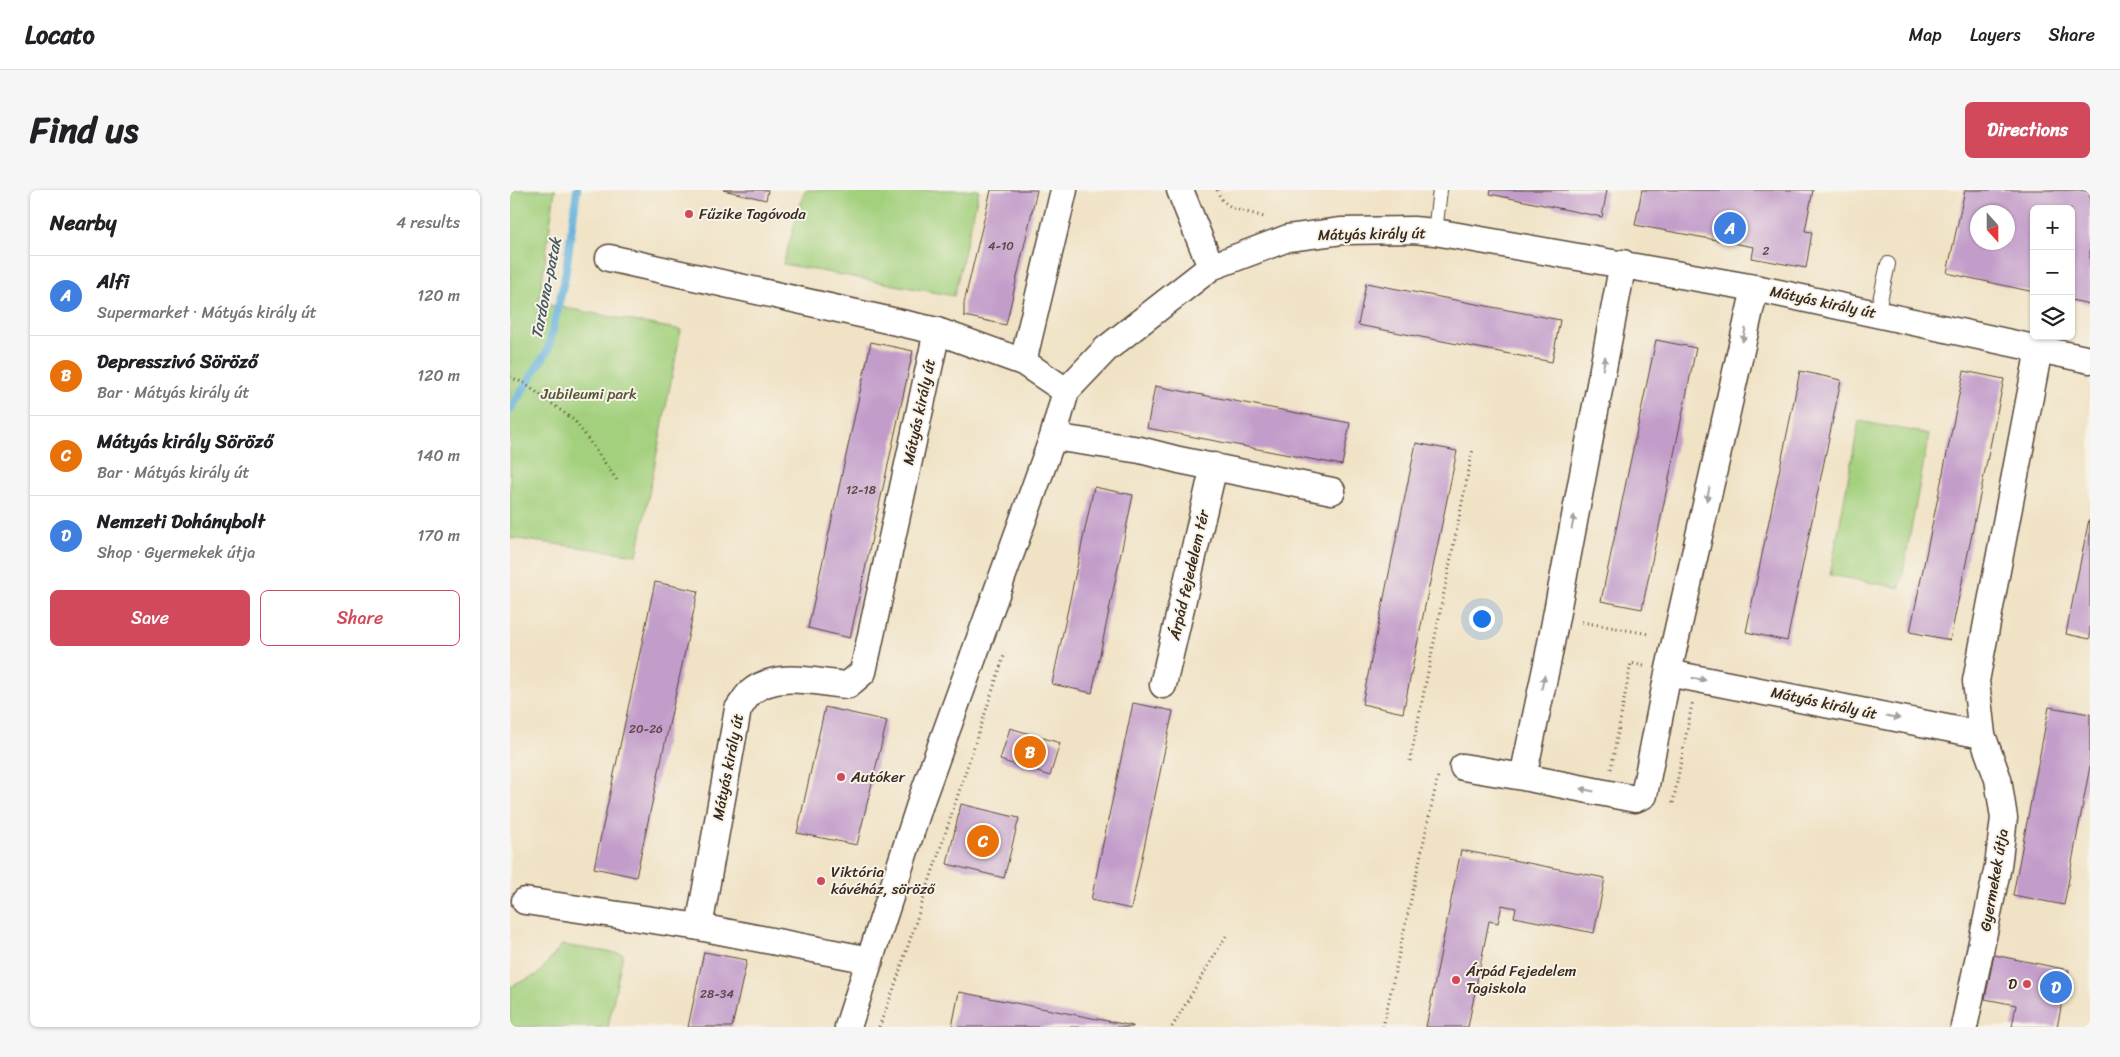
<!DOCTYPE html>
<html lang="en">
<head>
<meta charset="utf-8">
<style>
	:root { --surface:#fff; --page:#f6f6f6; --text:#202124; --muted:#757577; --line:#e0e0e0; --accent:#d1495b }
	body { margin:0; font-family:Sriracha,sans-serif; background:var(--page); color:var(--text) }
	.controls { position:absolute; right:15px; top:15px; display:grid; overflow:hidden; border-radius:8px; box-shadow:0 1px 4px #0004 }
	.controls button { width:45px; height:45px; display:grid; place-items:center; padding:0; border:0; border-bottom:1px solid var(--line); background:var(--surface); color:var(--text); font:25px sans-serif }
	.compass { position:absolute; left:1460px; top:15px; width:45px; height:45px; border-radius:50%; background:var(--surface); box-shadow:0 1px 4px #0004; rotate:159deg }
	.you { position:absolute; left:971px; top:428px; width:18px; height:18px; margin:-12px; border:4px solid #fff; border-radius:50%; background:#1a73e8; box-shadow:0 0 0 8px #1a73e833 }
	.badge { display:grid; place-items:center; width:32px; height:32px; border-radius:50%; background:var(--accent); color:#fff; font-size:16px; font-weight:700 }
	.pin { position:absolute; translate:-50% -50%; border:2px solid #fff; box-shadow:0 1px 5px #0006 }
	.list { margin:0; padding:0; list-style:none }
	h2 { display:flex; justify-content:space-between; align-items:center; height:65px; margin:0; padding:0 20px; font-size:21px }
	h2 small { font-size:16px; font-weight:400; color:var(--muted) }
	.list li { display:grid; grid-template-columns:32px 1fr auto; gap:15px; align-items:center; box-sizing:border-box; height:80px; padding:0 20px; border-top:1px solid var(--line) }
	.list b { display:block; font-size:19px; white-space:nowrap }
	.list p { margin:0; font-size:16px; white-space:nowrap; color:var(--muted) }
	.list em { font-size:16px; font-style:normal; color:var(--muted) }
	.actions { display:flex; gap:10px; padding:15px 20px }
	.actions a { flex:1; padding:11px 0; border:1px solid var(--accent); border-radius:8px; text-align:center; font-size:18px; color:var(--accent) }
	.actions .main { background:var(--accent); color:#fff }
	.icon { flex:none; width:28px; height:28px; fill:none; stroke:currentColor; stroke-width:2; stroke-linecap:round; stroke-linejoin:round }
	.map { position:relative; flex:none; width:1580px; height:837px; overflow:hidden; border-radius:8px }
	header { display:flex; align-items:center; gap:30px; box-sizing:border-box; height:70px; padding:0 25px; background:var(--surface); border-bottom:1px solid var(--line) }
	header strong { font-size:24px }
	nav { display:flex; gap:28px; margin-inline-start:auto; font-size:18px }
	.intro { display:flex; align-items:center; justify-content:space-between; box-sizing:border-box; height:120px; padding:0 30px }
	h1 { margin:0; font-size:35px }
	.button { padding:12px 22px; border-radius:8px; background:var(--accent); color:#fff; font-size:18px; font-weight:700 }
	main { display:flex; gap:30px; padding:0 30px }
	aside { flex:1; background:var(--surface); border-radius:8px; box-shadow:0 1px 4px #0004 }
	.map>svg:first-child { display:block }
	.green { fill:#a3d07d; stroke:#6f7d4e }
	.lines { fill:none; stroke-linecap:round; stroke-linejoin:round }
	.stream { stroke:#62b0dc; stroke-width:8 }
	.building { fill:#c39dca; fill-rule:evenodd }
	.lane-casing { stroke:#564637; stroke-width:16 }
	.street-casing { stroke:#564637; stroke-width:29 }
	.path { stroke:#564637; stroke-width:3; stroke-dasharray:1 4; stroke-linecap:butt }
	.lane { stroke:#fff; stroke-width:14 }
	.street { stroke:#fff; stroke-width:26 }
	.oneway { fill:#a79f9a }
	.poi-dot { fill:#d1495b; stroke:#f7f3e8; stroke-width:2 }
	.labels { text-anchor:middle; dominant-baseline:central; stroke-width:4; stroke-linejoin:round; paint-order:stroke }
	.number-label { font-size:12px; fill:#5d4749 }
	.poi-label { font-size:15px; fill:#3b2a1e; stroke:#f7f3e8; text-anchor:start }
	.street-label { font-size:15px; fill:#3b2a1e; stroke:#f7f3e8 }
	.park-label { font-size:15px; fill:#555436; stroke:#f7f3e8 }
	.water-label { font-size:16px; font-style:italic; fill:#495960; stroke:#f7f3e8 }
</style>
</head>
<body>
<header>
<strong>Locato</strong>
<nav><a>Map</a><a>Layers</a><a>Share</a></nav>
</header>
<div class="intro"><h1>Find us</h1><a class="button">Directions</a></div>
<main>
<aside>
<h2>Nearby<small>4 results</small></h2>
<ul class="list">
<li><span class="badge" style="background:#3f7fe0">A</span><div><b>Alfi</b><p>Supermarket · Mátyás király út</p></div><em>120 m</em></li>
<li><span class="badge" style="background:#e8710a">B</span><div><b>Depresszivó Söröző</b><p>Bar · Mátyás király út</p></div><em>120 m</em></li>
<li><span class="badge" style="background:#e8710a">C</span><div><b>Mátyás király Söröző</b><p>Bar · Mátyás király út</p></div><em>140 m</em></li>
<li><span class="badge" style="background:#3f7fe0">D</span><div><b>Nemzeti Dohánybolt</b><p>Shop · Gyermekek útja</p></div><em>170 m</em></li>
</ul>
<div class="actions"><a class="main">Save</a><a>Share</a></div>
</aside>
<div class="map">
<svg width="1580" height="837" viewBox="0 0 1580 837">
	<rect width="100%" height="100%" fill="#f7f3e8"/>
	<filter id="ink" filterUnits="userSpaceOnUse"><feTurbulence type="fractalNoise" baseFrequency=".02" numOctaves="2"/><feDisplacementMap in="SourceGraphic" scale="10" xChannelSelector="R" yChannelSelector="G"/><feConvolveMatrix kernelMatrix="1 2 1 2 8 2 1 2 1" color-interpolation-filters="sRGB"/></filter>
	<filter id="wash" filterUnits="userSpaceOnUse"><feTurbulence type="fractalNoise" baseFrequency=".0096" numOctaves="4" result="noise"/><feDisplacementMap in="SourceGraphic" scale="20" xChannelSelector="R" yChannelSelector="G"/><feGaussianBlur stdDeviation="1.12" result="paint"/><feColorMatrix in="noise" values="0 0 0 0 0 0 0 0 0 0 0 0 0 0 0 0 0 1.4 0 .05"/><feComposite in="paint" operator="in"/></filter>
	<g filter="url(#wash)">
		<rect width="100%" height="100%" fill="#f0e2c5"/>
		<!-- green -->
		<path class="green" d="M0,0h45l-16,113 142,27 -44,225 -127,-17z
			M295,0h174l-25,106 -171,-32z
			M1349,231l70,13 -29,154 -70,-13z
			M52,755l61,9 -15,73h-98v-40l28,-13z"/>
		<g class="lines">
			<!-- stream -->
			<path class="stream" d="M0,220l38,-60 17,-73 12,-87"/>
		</g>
		<g id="blocks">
			<!-- building -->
			<path class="building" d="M213,0h45l-2,10z
				M481,0h46l-31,135 -42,-9v-13z
				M981,0h116l-5,27 -112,-23z
				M1132,0h171l-8,41 7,1 -6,36 -54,-10 2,-11 -119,-22z
				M1455,0h115l10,2v112l-19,-4v-91h-37v83l-87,-19zM1468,22h30v30h-30z
				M856,93l194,37 -8,42 -194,-37z
				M1146,150l40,8 -54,261 -41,-8z
				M361,152l42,9 -63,287 -42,-10z
				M1290,181l41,9 -54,261 -41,-9z
				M1454,181l40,8 -54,261 -40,-8z
				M645,196l195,37 -8,42 -195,-37z
				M906,253l41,8 -54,262 -41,-9z
				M584,297l39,8 -41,198 -40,-9z
				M1579,329l1,1v119l-24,-5z
				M145,392l43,9 -62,286 -42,-9z
				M623,513l40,8 -42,198 -40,-9z
				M315,517l62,14 -30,124 -60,-12z
				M1539,517l41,7v52l-26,139 -51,-10z
				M500,538l50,15 -10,33 -50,-16z
				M451,614l58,14 -15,60 -57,-14z
				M951,660l144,28 -11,55 -80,-16 2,-9 -14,-3 -4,18 -9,-2 -21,106h-42z
				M194,762l43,8 -15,67h-44z
				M1484,765l75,15 -12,57h-45l4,-22 -31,-6z
				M449,802l174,34v1h-181z"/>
		</g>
	</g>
	<g filter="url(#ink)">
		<use href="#blocks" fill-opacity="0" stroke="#564637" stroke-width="1"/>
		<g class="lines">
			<!-- lane casing -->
			<g class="lane-casing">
				<path id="lane" d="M925,42l5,-42
					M1367,124l11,-50"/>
			</g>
			<!-- street casing -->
			<g class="street-casing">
				<path id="street" d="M670,0l31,77
					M99,68l328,73 86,31 43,29
					M1113,73l-75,396 -25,118 112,22 9,-4 24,-122
					M1245,98l-87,385 314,62
					M513,172l41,-172
					M543,247l87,13 39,10 153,31
					M653,495l51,-219
					M953,577l60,10
					M15,711l174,26 171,33
					M189,737l39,-218c4,-5 7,-11 12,-16 26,-23 67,-10 98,-8l15,-13 74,-341
					M338,837l74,-229 131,-361 13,-46 40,-42 105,-82 77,-29 54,-7 71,-1 22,2 320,56 335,72
					M1454,837l34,-161 6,-48 -6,-39 -16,-44 -6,-54 63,-332"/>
			</g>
			<!-- path -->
			<path class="path" d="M707,0c8,23 31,20 49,28
				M0,187l14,6 51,38 44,62
				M1072,432l67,12
				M900,571l63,-312
				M1101,579l20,-106 13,3
				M1163,613l19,-99
				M369,837l14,-36 112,-338
				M662,837l54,-91
				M873,837l55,-251"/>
			<!-- lane -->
			<use href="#lane" class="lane"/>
			<!-- street -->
			<use href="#street" class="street"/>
		</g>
		<!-- one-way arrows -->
		<defs><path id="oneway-solid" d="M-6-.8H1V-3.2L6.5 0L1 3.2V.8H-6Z" transform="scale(1.25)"/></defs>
		<g class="oneway">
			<use href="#oneway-solid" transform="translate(1234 145) rotate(103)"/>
			<use href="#oneway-solid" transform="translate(1094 173) rotate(-79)"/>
			<use href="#oneway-solid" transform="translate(1198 304) rotate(102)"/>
			<use href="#oneway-solid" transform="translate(1063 332) rotate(-79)"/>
			<use href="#oneway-solid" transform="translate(1189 489) rotate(10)"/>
			<use href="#oneway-solid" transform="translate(1033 492) rotate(-78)"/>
			<use href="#oneway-solid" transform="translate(1383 527) rotate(11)"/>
			<use href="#oneway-solid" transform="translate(1077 600) rotate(-169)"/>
		</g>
	</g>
	<!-- markers -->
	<g class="poi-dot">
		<circle cx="179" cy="24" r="5"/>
		<circle cx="331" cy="587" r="5"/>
		<circle cx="311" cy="691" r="5"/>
		<circle cx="946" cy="790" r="5"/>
		<circle cx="1517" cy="794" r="5"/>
	</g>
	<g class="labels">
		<!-- number labels -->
		<g class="number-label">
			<text x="491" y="56">4-10</text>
			<text x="1256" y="61">2</text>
			<text x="351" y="300">12-18</text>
			<text x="136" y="539">20-26</text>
			<text x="207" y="804">28-34</text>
		</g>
		<!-- poi labels -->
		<g class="poi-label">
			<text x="189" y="24">Fűzike Tagóvoda</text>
			<text x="341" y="587">Autóker</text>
			<text x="321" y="682">Viktória<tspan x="321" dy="17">kávéház, söröző</tspan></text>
			<text x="956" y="781">Árpád Fejedelem<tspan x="956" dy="17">Tagiskola</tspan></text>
			<text x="1507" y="794" text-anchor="end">D</text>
		</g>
		<!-- street labels -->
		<g class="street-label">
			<text transform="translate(862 44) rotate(-1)">Mátyás király út</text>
			<text transform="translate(1313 112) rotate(12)">Mátyás király út</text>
			<text transform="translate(409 222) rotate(-78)">Mátyás király út</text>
			<text transform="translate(679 385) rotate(-77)">Árpád fejedelem tér</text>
			<text transform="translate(1314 513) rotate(12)">Mátyás király út</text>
			<text transform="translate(218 577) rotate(-79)">Mátyás király út</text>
			<text transform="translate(1484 690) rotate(-80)">Gyermekek útja</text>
		</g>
		<!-- park labels -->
		<g class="park-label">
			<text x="79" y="204">Jubileumi park</text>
		</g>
		<!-- water labels -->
		<g class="water-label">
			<text transform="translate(36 98) rotate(-79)">Tardona-patak</text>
		</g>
	</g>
</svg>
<div class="controls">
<button>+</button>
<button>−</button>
<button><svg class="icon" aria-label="layers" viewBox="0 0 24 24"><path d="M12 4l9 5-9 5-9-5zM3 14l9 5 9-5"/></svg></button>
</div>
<svg class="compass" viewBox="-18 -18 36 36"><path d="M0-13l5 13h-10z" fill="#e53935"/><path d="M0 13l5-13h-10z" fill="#757577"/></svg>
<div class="you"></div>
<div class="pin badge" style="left:1220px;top:38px;background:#3f7fe0">A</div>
<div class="pin badge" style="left:520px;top:562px;background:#e8710a">B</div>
<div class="pin badge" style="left:473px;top:651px;background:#e8710a">C</div>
<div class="pin badge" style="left:1546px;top:797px;background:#3f7fe0">D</div>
</div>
</main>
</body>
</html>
